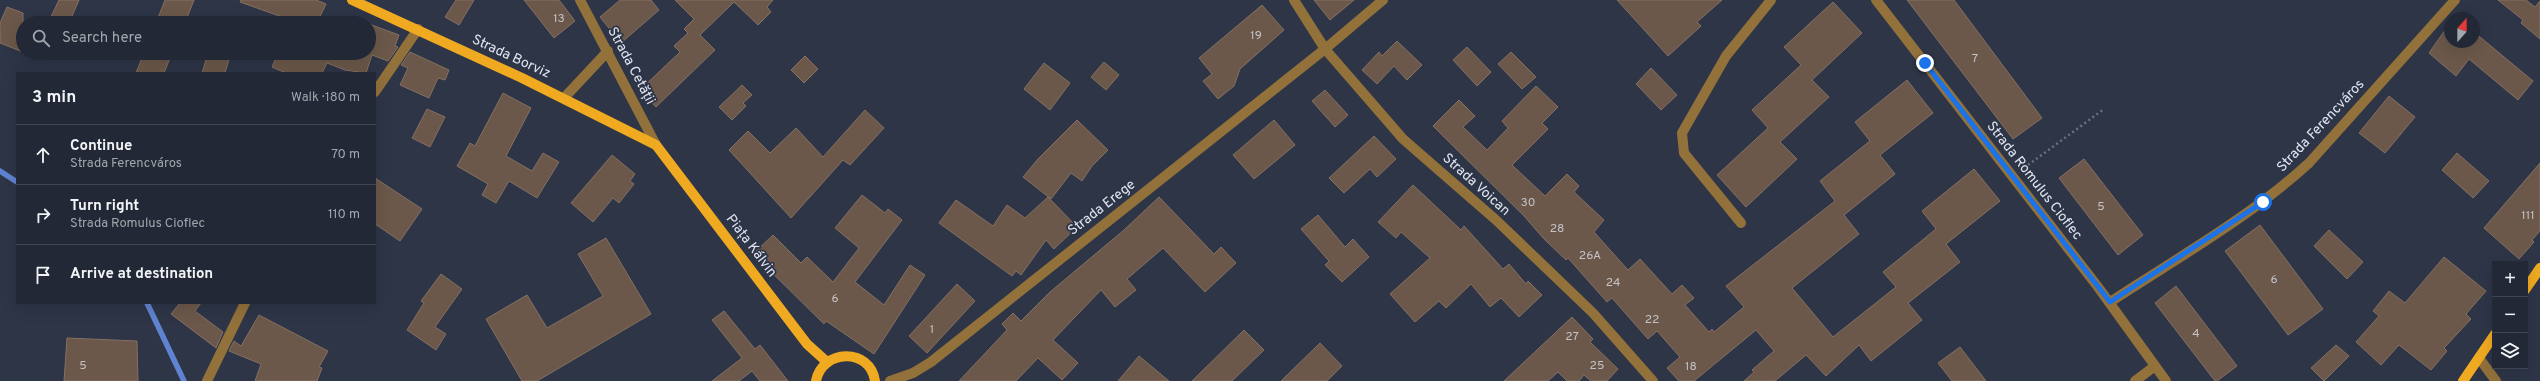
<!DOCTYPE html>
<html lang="en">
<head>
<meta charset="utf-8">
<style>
	:root { --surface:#222835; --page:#2e3441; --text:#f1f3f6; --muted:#a2a6ad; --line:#3f4450 }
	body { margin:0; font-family:Overpass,sans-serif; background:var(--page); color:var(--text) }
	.controls { position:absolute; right:12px; bottom:12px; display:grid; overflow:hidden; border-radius:0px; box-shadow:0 4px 16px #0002 }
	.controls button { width:36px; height:36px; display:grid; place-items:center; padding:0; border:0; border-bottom:1px solid var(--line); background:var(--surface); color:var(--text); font:20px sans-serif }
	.compass { position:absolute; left:2444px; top:12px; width:36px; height:36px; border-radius:50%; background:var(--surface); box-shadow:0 4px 16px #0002; rotate:21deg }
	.stop { position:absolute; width:12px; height:12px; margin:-9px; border:3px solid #1a73e8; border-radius:50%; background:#fff }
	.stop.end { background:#1a73e8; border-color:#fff; box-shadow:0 1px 4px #0008 }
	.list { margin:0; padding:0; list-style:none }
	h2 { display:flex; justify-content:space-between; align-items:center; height:52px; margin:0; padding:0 16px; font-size:17px }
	h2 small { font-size:13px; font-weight:400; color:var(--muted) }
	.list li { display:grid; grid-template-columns:26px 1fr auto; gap:12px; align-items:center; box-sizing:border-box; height:60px; padding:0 16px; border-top:1px solid var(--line) }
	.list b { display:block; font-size:15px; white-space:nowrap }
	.list p { margin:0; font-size:13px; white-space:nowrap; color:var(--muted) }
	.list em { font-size:13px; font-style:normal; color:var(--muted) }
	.icon { flex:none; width:22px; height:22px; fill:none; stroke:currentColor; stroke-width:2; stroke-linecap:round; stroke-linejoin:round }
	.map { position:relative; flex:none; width:2540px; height:381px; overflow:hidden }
	.search { position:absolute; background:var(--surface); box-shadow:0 4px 16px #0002; left:16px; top:16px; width:360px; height:44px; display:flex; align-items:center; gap:10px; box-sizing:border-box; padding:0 14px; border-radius:22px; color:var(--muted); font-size:15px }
	.panel { position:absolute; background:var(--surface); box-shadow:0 4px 16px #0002; left:16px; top:72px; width:360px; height:232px; border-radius:0px }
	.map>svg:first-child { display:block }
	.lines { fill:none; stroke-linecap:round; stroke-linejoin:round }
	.stream { stroke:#6083d1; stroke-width:5.5 }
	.building { fill:#6b584a; stroke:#857062 }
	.path { stroke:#6a7181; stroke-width:2.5; stroke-dasharray:2 3; stroke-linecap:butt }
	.minor { stroke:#93713b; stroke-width:10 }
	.major { stroke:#f0aa21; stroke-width:10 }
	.route { stroke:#1a73e8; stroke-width:5 }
	.labels { text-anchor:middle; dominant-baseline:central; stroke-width:3.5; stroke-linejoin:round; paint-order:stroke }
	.number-label { font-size:12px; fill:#c3c2c7 }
	.street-label { font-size:14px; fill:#e0e5f1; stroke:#2d3547 }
</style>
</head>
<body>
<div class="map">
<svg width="2540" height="381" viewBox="0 0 2540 381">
	<rect width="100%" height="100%" fill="#2d3547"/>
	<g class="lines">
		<!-- stream -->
		<path class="stream" d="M0,171l17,11
			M147,303l37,78"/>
	</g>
	<!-- building -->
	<path class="building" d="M59,0h20l-10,23h-21z
		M165,0h29l-9,23h-29z
		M241,0h75l10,4 -9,19h-18l-59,-21z
		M456,0h18l-15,25 -14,-8z
		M524,0h35l16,21 -21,17z
		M620,0h31l8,10 -38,33 -21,-26z
		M675,0h98l-6,7 4,5 -13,13 -24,-23 -34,33 15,15 -59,57 -16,-17 40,-38 -6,-6 14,-13 -4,-4 10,-10z
		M1314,0h40l-24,20z
		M1617,0h105l-25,22 4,4 -33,30z
		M1907,0h47l88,118 -29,21z
		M2498,0h28l9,7 5,-6v38l-19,-16 2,-3z
		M1833,2l29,31 -50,47 17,17 -49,45 17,17 -51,48 -29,-32 51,-47 -16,-18 49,-45 -17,-18z
		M1262,5l22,25 -44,39 -6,17 -16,13 -15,-18 9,-7 -13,-16z
		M7,7l16,6v39l-23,-9v-20z
		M2450,23v19h24v-10l59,49 -15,19 -49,-41 -13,17 -27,-23z
		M369,24l30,11 -4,11 3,1 -10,14 -16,-6 -6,18 -21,-3 -18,-7 -5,10h-36l-14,-6 6,-14h91z
		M1397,41l25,24 -15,15 -13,-14 -17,18 -15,-14 17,-18 3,4z
		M1467,47l24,25 -14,14 -24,-26z
		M410,52l39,18 -4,10 -7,-2 -9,20 -29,-13 8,-17 -7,-3z
		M1511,52l25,25 -14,12 -24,-25z
		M144,53h28l-8,20h-28z
		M208,53h23l-6,20h-23z
		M805,56l13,13 -14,14 -13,-13z
		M1104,62l15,13 -13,15 -15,-13z
		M1044,63l26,20 -20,27 -26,-21z
		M1651,68l26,27 -16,15 -25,-26z
		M1907,80l26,33 -53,42 15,19 -51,41 15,19 -67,54 41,49 63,-50 -13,-15 53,-43 -14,-18 52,-42 26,32 -54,43 14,18 -52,41 14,17 -51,41 -12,-16 -33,31 -20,-21 -31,26h-31l10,-9 -2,-2 22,-19 -18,-21 -62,51h-15l-12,-13 13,-11 -23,-26 -9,8 -36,-41 -5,4 -39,-44 -2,2 -22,-21 -20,-23 -91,-90 26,-26 16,16 -12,11 24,23 21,-22 -6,-7 34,-35 22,21 -16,16 6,6 -36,36 33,31 22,-22 12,12 -5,6 30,28 -10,12 34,38 12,-11 32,35 10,-9 12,13 -9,7 24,27 3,-3 2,3 30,-25 -18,-21 109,-85 -15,-20 50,-40 -15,-19z
		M742,85l10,10 -9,8 3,3 -14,14 -13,-13z
		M1325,90l23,25 -13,12 -23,-26z
		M503,93l28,15 -25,48 26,15 11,-18 16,9 -22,36 -28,-17 -13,22 -14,-8 6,-11 -31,-18 13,-23 5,3z
		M2389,96l26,21 -30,36 -26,-20z
		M427,109l18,8 -15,30 -18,-9z
		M865,110l19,18 -34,37 -7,-5 -52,58 -62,-68 19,-19 22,22 26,-25 27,29z
		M1077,120l31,30 -16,16 -10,15 -11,-8 -20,26 -28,-22 15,-18z
		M1274,120l21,25 -41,34 -21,-24z
		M1374,136l22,23 -19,18 -7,-8 -26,24 -15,-15z
		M2457,153l32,28 -16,17 -31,-28z
		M612,155l23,19 -5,7 4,3 -15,19 -6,-5 -20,24 -22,-19z
		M2084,159l59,76 -25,20 -59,-77z
		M2540,163v68l-8,9 2,2 -15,17 -35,-31z
		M375,178l47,31 -22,32 -25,-17z
		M1413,185l48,45 3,-4 39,43 6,-5 17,20 2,-3 14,14 -23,22 -18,-19 -11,9 -19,-23 -25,24 -7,-7 -24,21 -25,-28 40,-36 -29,-26 -5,6 -18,-16z
		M862,195l23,18 3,-4 14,11 -47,62 29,23 26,-40 15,10 -51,79 -48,-33 -2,3 -71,-70 20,-19 28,28 6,-6 26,25 26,-34 -24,-20z
		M1048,197l29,30 -23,22 -8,-9 -25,35 -5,-4 -4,5 -73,-53 17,-23 37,26 14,-21 18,13z
		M1159,197l55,57 7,-7 15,16 -31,29 -42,-44 -36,31 9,11 -21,17 -14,-17 -48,50 25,23 -16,17 -24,-22 -22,23h-57l48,-51 -5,-6 11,-11 8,8 29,-29 74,-62z
		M1318,215l27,32 8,-8 16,18 -27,25 -17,-17 4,-4 -28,-32z
		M2260,225l63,84 -35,26 -63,-84z
		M2329,230l34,32 -16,17 -33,-33z
		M606,238l45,76 -114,67h-15l-36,-62 41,-24 20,33 56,-32 -25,-42z
		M2444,257l42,34 -20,23 5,5 -27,29 3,3 -16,19 -32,-25 -18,20 -25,-23 23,-26 -6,-5 16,-20 16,12z
		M441,274l21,15 -27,38 11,7 -10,16 -29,-20 17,-27 -3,-2z
		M957,284l18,17 -48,52 -18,-17z
		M2176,286l61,80 -20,15h-2l-60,-78z
		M180,303h21l-6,8 28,21 -7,16 -45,-34z
		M724,311l31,38 5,-4 28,36h-28l-8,-10 -13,10h-27l30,-23 -30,-38z
		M259,315l69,36 -9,16 3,1 -5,13h-62l6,-17 -32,-13 5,-10 7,5z
		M1572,317l21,22 -3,3 28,27 -11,12h-16l-7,-6 -5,6h-12l-9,-9 -10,9h-44z
		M1244,330l20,20 -32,31h-40z
		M67,338l70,3 1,40h-74z
		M1320,343l22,23 -15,15h-46z
		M2336,345l13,11 -25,25 -13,-13z
		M1960,347l26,34h-34l-14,-18z
		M1139,356l30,25h-51z"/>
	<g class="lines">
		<!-- path -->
		<path class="path" d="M2024,168l80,-59"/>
		<!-- minor -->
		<path class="minor" d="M580,0l76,145
			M1294,0l31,49 78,90 93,81 97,93 60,68
			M1876,0l222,287 68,94
			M375,92l43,-63
			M564,98l44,-47
			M1741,223l-57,-70 -2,-20 44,-77 45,-56
			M2110,302c67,-44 139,-84 199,-139l146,-163
			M2479,358l17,23
			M207,381l38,-78
			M890,381l23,-8 18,-11 394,-313 58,-49
			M2135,381l20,-15"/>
		<!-- major -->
		<path class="major" d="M352,0l170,78 134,67 151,199 20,18
			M2525,290l15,-22
			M816,381c6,-32 54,-34 59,0
			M2463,381l32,-47"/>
	</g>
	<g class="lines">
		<!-- route -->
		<path class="route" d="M1925,63l185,239 153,-100"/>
	</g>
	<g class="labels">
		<!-- number labels -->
		<g class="number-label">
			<text x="559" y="19">13</text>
			<text x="1256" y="36">19</text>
			<text x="1975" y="59">7</text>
			<text x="1528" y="203">30</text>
			<text x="2101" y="207">5</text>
			<text x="2528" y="216">111</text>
			<text x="1557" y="229">28</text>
			<text x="1590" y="256">26A</text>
			<text x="2274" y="280">6</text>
			<text x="1613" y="283">24</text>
			<text x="835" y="299">6</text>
			<text x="1652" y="320">22</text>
			<text x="932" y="330">1</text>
			<text x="2196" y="334">4</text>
			<text x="1572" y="337">27</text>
			<text x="83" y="366">5</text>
			<text x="1597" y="366">25</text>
			<text x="1691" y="367">18</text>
		</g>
		<!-- street labels -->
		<g class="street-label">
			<text transform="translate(511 57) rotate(25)">Strada Borviz</text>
			<text transform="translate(631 66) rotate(62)">Strada Cetății</text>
			<text transform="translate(2321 126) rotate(-47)">Strada Ferencváros</text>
			<text transform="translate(2034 181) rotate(52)">Strada Romulus Cioflec</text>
			<text transform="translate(1476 185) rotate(42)">Strada Voican</text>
			<text transform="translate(1102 208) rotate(-38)">Strada Erege</text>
			<text transform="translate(751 246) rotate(53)">Piața Kálvin</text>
		</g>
	</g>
</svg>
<div class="controls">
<button>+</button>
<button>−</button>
<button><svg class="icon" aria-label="layers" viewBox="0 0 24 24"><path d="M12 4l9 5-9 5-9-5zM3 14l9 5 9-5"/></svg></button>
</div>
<svg class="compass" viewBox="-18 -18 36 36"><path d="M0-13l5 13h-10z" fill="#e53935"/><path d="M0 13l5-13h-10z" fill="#a2a6ad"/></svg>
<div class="stop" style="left:2263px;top:202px"></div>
<div class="stop end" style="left:1925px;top:63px"></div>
<div class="search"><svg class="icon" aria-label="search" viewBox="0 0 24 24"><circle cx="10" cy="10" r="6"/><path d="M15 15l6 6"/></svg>Search here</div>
<section class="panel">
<h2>3 min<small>Walk · 180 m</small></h2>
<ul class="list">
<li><svg class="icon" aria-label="ahead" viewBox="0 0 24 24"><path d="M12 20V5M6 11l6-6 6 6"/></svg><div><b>Continue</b><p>Strada Ferencváros</p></div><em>70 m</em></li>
<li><svg class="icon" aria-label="right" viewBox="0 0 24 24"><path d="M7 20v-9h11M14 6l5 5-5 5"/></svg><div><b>Turn right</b><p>Strada Romulus Cioflec</p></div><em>110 m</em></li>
<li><svg class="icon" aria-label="arrive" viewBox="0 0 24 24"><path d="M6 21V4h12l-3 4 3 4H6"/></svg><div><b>Arrive at destination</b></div></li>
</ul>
</section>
</div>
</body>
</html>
